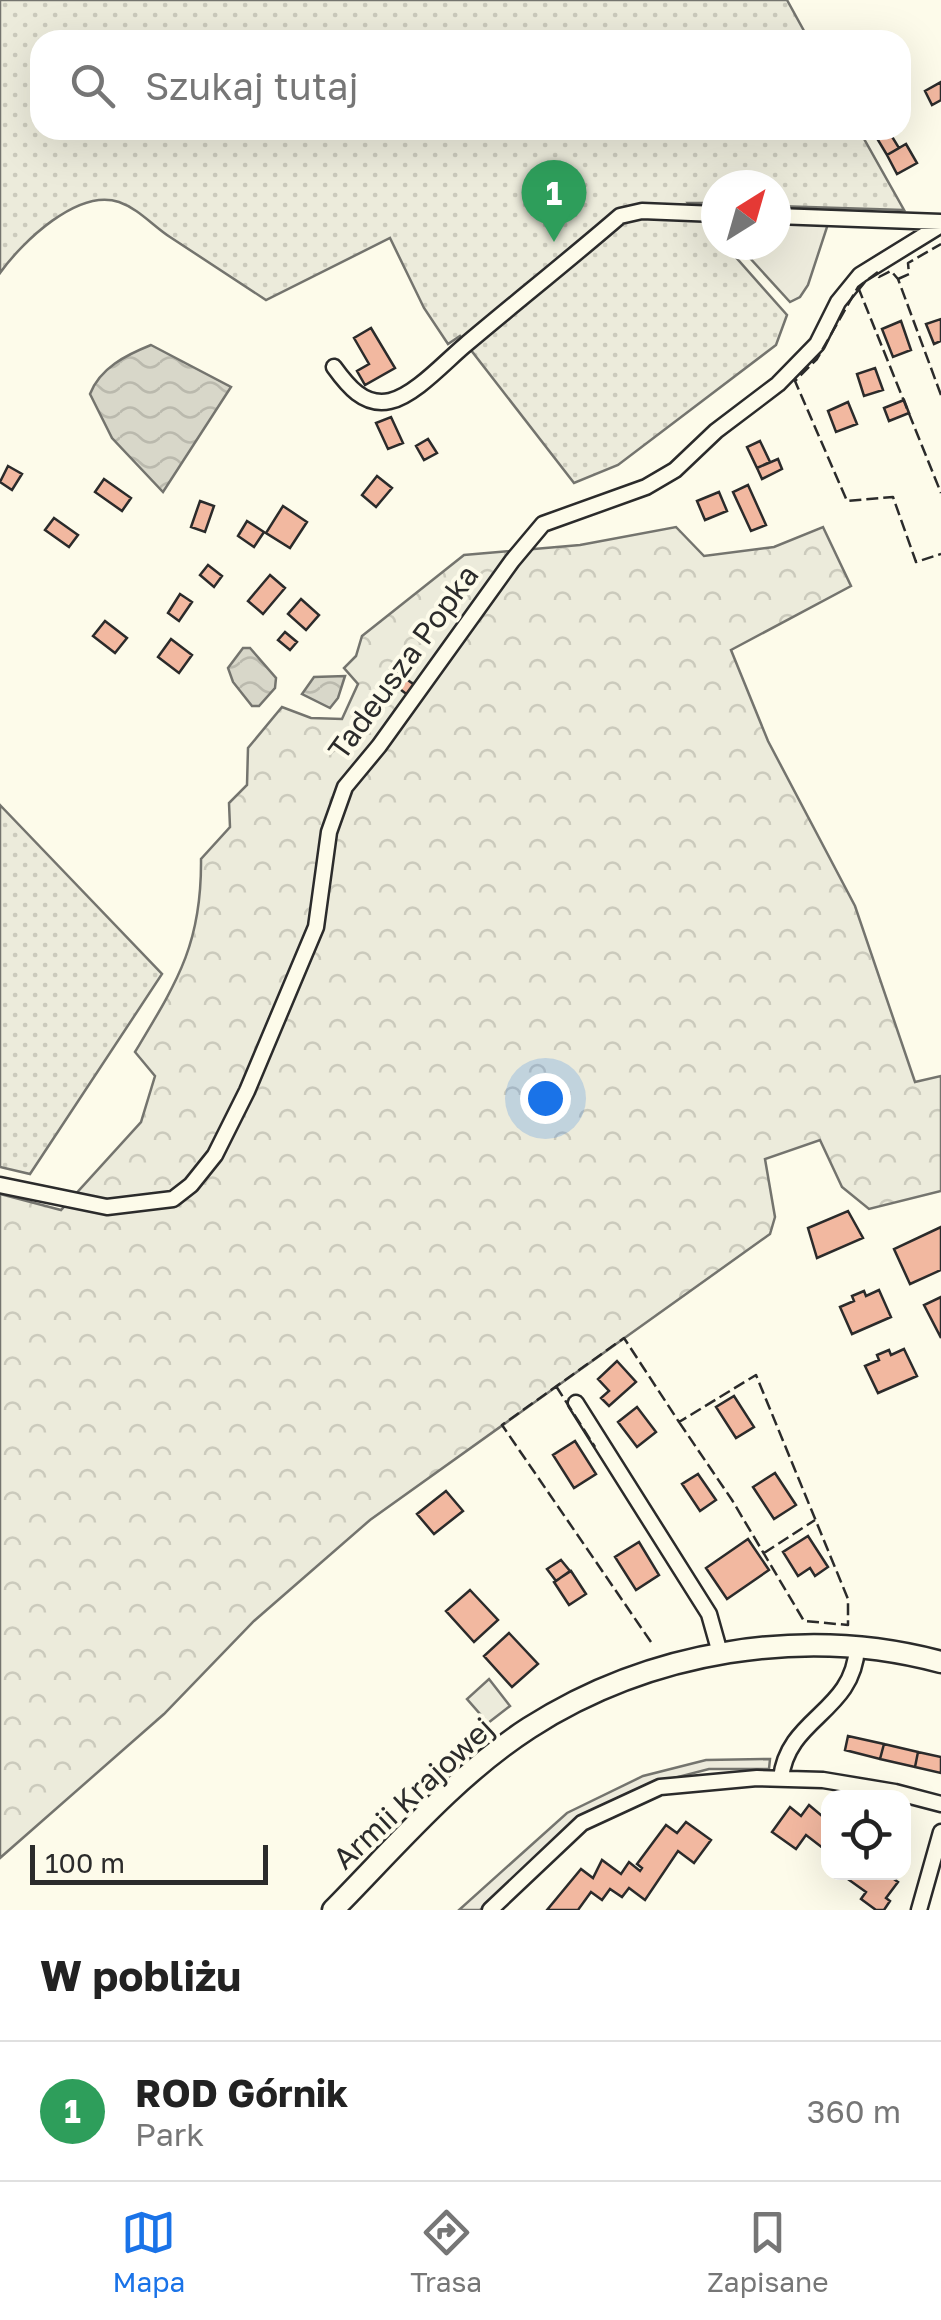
<!DOCTYPE html>
<html lang="pl">
<head>
<meta charset="utf-8">
<style>
	:root { --surface:#fff; --page:#f2f2f2; --text:#222; --muted:#767676; --line:#e0e0e0; --accent:#1a73e8 }
	body { margin:0; font-family:"Golos Text",sans-serif; background:var(--page); color:var(--text) }
	.controls { position:absolute; right:30px; bottom:30px; display:grid; overflow:hidden; border-radius:20px; box-shadow:0 10px 40px #0002 }
	.controls button { width:90px; height:90px; display:grid; place-items:center; padding:0; border:0; border-bottom:2px solid var(--line); background:var(--surface); color:var(--text); font:50px sans-serif }
	.compass { position:absolute; left:701px; top:170px; width:90px; height:90px; border-radius:50%; background:var(--surface); box-shadow:0 10px 40px #0002; rotate:37deg }
	.scale { position:absolute; left:30px; bottom:25px; width:238px; box-sizing:border-box; padding-left:10px; border:5px solid #2b2b2b; border-top:0; font-size:28px; line-height:35px; white-space:nowrap; color:#2b2b2b; -webkit-text-stroke:8px #fdfbea; paint-order:stroke }
	.you { position:absolute; left:545px; top:1098px; width:35px; height:35px; margin:-25px; border:8px solid #fff; border-radius:50%; background:#1a73e8; box-shadow:0 0 0 15px #1a73e833 }
	.badge { display:grid; place-items:center; width:65px; height:65px; border-radius:50%; background:var(--accent); color:#fff; font-size:32px; font-weight:700 }
	.pin { position:absolute; translate:-50% -82px; filter:drop-shadow(0 2px 5px #0008) }
	.pin::after { content:''; position:absolute; top:52px; width:35px; height:30px; background:inherit; clip-path:polygon(0 0,100% 0,50% 100%) }
	.list { margin:0; padding:0; list-style:none }
	h2 { display:flex; justify-content:space-between; align-items:center; height:130px; margin:0; padding:0 40px; font-size:42px }
	h2 small { font-size:32px; font-weight:400; color:var(--muted) }
	.list li { display:grid; grid-template-columns:65px 1fr auto; gap:30px; align-items:center; box-sizing:border-box; height:140px; padding:0 40px; border-top:2px solid var(--line) }
	.list b { display:block; font-size:38px; white-space:nowrap }
	.list p { margin:0; font-size:32px; white-space:nowrap; color:var(--muted) }
	.list em { font-size:32px; font-style:normal; color:var(--muted) }
	.icon { flex:none; width:55px; height:55px; fill:none; stroke:currentColor; stroke-width:2; stroke-linecap:round; stroke-linejoin:round }
	.map { position:relative; flex:none; width:941px; height:1910px; overflow:hidden }
	.search { position:absolute; background:var(--surface); box-shadow:0 10px 40px #0002; left:30px; right:30px; top:30px; height:110px; display:flex; align-items:center; gap:25px; box-sizing:border-box; padding:0 35px; border-radius:30px; color:var(--muted); font-size:38px }
	.sheet { height:270px; background:var(--surface) }
	nav { display:flex; justify-content:space-around; align-items:center; box-sizing:border-box; height:140px; border-top:2px solid var(--line); background:var(--surface); font-size:28px; color:var(--muted) }
	nav a { display:grid; justify-items:center; gap:5px }
	nav .on { color:var(--accent) }
	.map>svg:first-child { display:block }
	.green { fill:#ecebdb; stroke:#74746e; stroke-width:2.5 }
	.forest { fill:url(#forest-crowns); stroke:#74746e; stroke-width:2.5 }
	.garden { fill:url(#garden-dots); stroke:#74746e; stroke-width:2.5 }
	.parking { fill:#eceadb; stroke:#74746e; stroke-width:2.5 }
	.water { fill:url(#water-waves); stroke:#74746e; stroke-width:2.5 }
	.building { fill:#f2b8a0; stroke:#2b2b2b; stroke-width:2.5 }
	.lines { fill:none; stroke-linecap:round; stroke-linejoin:round }
	.minor-casing { stroke:#2b2b2b; stroke-width:19 }
	.secondary-casing { stroke:#2b2b2b; stroke-width:25 }
	.minor { stroke:#fdfbea; stroke-width:14 }
	.secondary { stroke:#fdfbea; stroke-width:20 }
	.fence { stroke:#2b2b2b; stroke-width:2.5; stroke-dasharray:12 5; stroke-linecap:butt }
	.labels { text-anchor:middle; dominant-baseline:central; stroke-width:8; stroke-linejoin:round; paint-order:stroke }
	.street-label { font-size:30px; fill:#2b2b2b; stroke:#fdfbea }
</style>
</head>
<body>
<div class="map">
<svg width="941" height="1910" viewBox="0 0 941 1910">
	<defs>
		<pattern id="forest-crowns" width="20" height="18" patternUnits="userSpaceOnUse" patternTransform="scale(2.5)"><rect width="20" height="18" fill="#ecebdb"/><path d="M2 6a3 3 0 1 1 6 0M12 15a3 3 0 1 1 6 0" fill="none" stroke="#cbcabc"/></pattern>
		<pattern id="garden-dots" width="8" height="8" patternUnits="userSpaceOnUse" patternTransform="scale(2.5)"><rect width="8" height="8" fill="#ecebdb"/><path d="M2 2h.1M6 6h.1" fill="none" stroke="#cbcabc" stroke-width="1.8" stroke-linecap="round"/></pattern>
		<pattern id="water-waves" width="16" height="10" patternUnits="userSpaceOnUse" patternTransform="scale(2.5)"><rect width="16" height="10" fill="#d8d7c9"/><path d="M0 5q4-4 8 0t8 0" fill="none" stroke="#bab9ad"/></pattern>
	</defs>
	<rect width="100%" height="100%" fill="#fdfbea"/>
	<!-- green -->
	<path class="green" d="M489,1679l21,27 -22,17 -21,-24z"/>
	<!-- forest -->
	<path class="forest" d="M676,527l28,29 70,-9 49,-20 28,59 -120,64 37,91 87,165 60,176 26,-6v115l-72,18 -27,-22 -22,-47 -55,19 10,58 -5,17 -400,286 -116,101 -90,93 -164,144v-664l61,16 80,-88 14,-46 -20,-24c42,-70 67,-108 66,-193l29,-32 -1,-24 18,-18 1,-37 34,-41 29,11 31,1 16,-35 -14,-16 12,-12 6,-20 102,-81 116,-10z"/>
	<!-- garden -->
	<path class="garden" d="M0,0h787l22,40h-769v90h819l45,80 -128,-4v-21h-60v18h-28l28,32v10h9l62,70 -11,30 -158,120 -44,18 -114,-147 -12,8 -24,-36 -34,-70 -124,62c-32,-21 -64,-42 -96,-63 -17,-11 -31,-28 -51,-35 -41,-14 -97,40 -119,71z
		M0,805l162,169 -132,200 -30,-7z"/>
	<!-- parking -->
	<path class="parking" d="M776,222l52,2 -20,61 -8,12 -10,5 -52,-57h38z
		M770,1759l-1,10h-60l-62,16 -72,36 -95,89h-21l108,-97 76,-37 63,-16z"/>
	<!-- water -->
	<path class="water" d="M151,345l80,42 -68,105 -51,-54 -22,-44c10,-26 36,-39 61,-49z
		M243,648h7l26,30 -1,10 -16,18h-7l-19,-24 -5,-14z
		M345,676l-7,22 -8,10 -28,-14 12,-17z"/>
	<!-- building -->
	<path class="building" d="M941,82v18l-9,5 -7,-14z
		M872,130h16l11,18 -12,7z
		M906,144l11,19 -20,11 -10,-19z
		M941,319v22l-7,3 -8,-20z
		M901,321l10,29 -18,7 -11,-28z
		M371,328l24,40 -30,17 -8,-14 12,-7 -15,-26z
		M875,368l8,22 -19,6 -7,-22z
		M904,400l5,13 -20,8 -5,-13z
		M848,402l9,22 -21,8 -8,-21z
		M391,417l12,26 -15,6 -12,-26z
		M428,439l9,14 -13,7 -8,-14z
		M760,441l10,21 -13,6 -10,-21z
		M778,459l4,10 -20,10 -5,-11z
		M8,466l14,8 -10,16 -12,-8z
		M377,476l15,12 -16,19 -14,-12z
		M104,479l27,19 -9,13 -27,-19z
		M748,485l18,40 -15,6 -18,-39z
		M719,492l8,19 -22,9 -8,-19z
		M200,501l14,5 -9,26 -14,-5z
		M283,506l24,16 -17,26 -24,-15z
		M54,518l24,17 -9,12 -24,-17z
		M247,521l17,11 -10,15 -16,-11z
		M208,565l14,11 -8,11 -14,-12z
		M270,575l15,13 -22,26 -15,-13z
		M180,594l12,8 -13,19 -11,-8z
		M301,599l18,16 -13,15 -18,-16z
		M105,621l22,17 -12,15 -22,-17z
		M285,632l12,10 -7,8 -12,-10z
		M171,639l21,16 -13,18 -21,-16z
		M391,668l25,18 -7,10 -25,-19z
		M848,1211l15,27 -46,20 -9,-30z
		M941,1227v43l-31,14 -16,-35z
		M879,1290l12,27 -39,17 -12,-27 14,-6 -2,-5 12,-5 2,5z
		M941,1297v41l-17,-33z
		M904,1349l13,27 -39,17 -13,-27 14,-6 -2,-5 12,-5 2,5z
		M617,1361l19,21 -27,24 -8,-8 8,-7 -11,-12z
		M734,1396l20,31 -18,11 -20,-31z
		M637,1407l19,25 -19,15 -19,-25z
		M575,1441l21,33 -22,14 -21,-33z
		M775,1473l21,32 -22,14 -21,-32z
		M698,1474l18,26 -16,11 -18,-27z
		M446,1491l17,20 -29,23 -17,-20z
		M808,1536l20,31 -13,9 -5,-8 -12,8 -15,-24z
		M748,1539l21,31 -42,29 -21,-31z
		M639,1542l20,33 -23,15 -21,-33z
		M561,1560l9,11 -14,10 -9,-12z
		M571,1571l15,23 -17,11 -15,-23z
		M470,1590l28,30 -24,22 -28,-31z
		M509,1633l29,31 -26,23 -28,-31z
		M848,1736l36,8 -4,15 -35,-9z
		M884,1744l34,8 -3,15 -35,-8z
		M918,1752l23,5v16l-26,-6z
		M809,1805l19,16v31l-22,-17 -10,14 -24,-17 18,-25 11,9z
		M686,1822l25,18 -17,23 -16,-12 -33,49 -16,-12 -7,9 -12,-8 -8,11 -11,-8 -13,18h-31l34,-41 12,9 9,-18 19,14 8,-12 11,9 2,-3 -5,-4 29,-39 11,8z
		M838,1872h46l14,10 -12,16 4,3 -6,9h-8l-15,-11 5,-7z"/>
	<g class="lines">
		<!-- minor casing -->
		<g class="minor-casing">
			<path id="minor" d="M776,216l165,6
				M334,367c13,18 30,40 56,34 24,-5 55,-39 74,-55 52,-44 105,-86 156,-130l22,-5 74,3
				M0,1185l107,22 66,-8 18,-14 24,-30 32,-64 69,-164 13,-95 16,-45 34,-41 133,-185 31,-37 103,-37 29,-17 41,-39 62,-47 39,-40 21,-42 22,-27 81,-50
				M576,1403l133,211 11,39
				M781,1778c7,-61 72,-65 76,-130
				M490,1910l92,-87 78,-36 97,-9 66,2 72,12 46,12
				M919,1910l22,-78"/>
		</g>
		<!-- secondary casing -->
		<g class="secondary-casing">
			<path id="secondary" d="M333,1910c62,-63 122,-134 196,-182 120,-77 275,-103 412,-66"/>
		</g>
		<!-- minor -->
		<use href="#minor" class="minor"/>
		<!-- secondary -->
		<use href="#secondary" class="secondary"/>
		<!-- fence -->
		<path class="fence" d="M898,279l11,-5 -1,-11 33,-19
			M858,287l83,206
			M941,395l-43,-116 -7,-8 -12,6 -1,-5 -20,15 -41,72 -22,22 52,120 46,-4 23,65 25,-8
			M556,1386l39,61
			M764,1553l51,-33
			M651,1642l-149,-217 122,-87 55,84 77,-47 92,224v26l-44,-4 -72,-121 -53,-78"/>
	</g>
	<g class="labels">
		<!-- street labels -->
		<g class="street-label">
			<text transform="translate(403 662) rotate(-54)">Tadeusza Popka</text>
			<text transform="translate(413 1793) rotate(-43)">Armii Krajowej</text>
		</g>
	</g>
</svg>
<div class="controls">
<button><svg class="icon" aria-label="locate" viewBox="0 0 24 24"><circle cx="12" cy="12" r="6"/><path d="M12 2v4M12 18v4M2 12h4M18 12h4"/></svg></button>
</div>
<svg class="compass" viewBox="-18 -18 36 36"><path d="M0-13l5 13h-10z" fill="#e53935"/><path d="M0 13l5-13h-10z" fill="#767676"/></svg>
<div class="scale">100 m</div>
<div class="you"></div>
<div class="pin badge" style="left:554px;top:242px;background:#2e9e5b">1</div>
<div class="search"><svg class="icon" aria-label="search" viewBox="0 0 24 24"><circle cx="10" cy="10" r="6"/><path d="M15 15l6 6"/></svg>Szukaj tutaj</div>
</div>
<section class="sheet">
<h2>W pobliżu<small></small></h2>
<ul class="list">
<li><span class="badge" style="background:#2e9e5b">1</span><div><b>ROD Górnik</b><p>Park</p></div><em>360 m</em></li>
</ul>
</section>
<nav>
<a class="on"><svg class="icon" aria-label="map" viewBox="0 0 24 24"><path d="M3 6l6-2 6 2 6-2v14l-6 2-6-2-6 2zM9 4v14M15 6v14"/></svg>Mapa</a>
<a><svg class="icon" aria-label="directions" viewBox="0 0 24 24"><path d="M12 3l9 9-9 9-9-9zM9 14v-3h6M13 9l2 2-2 2"/></svg>Trasa</a>
<a><svg class="icon" aria-label="saved" viewBox="0 0 24 24"><path d="M7 4h10v16l-5-4-5 4z"/></svg>Zapisane</a>
</nav>
</body>
</html>
